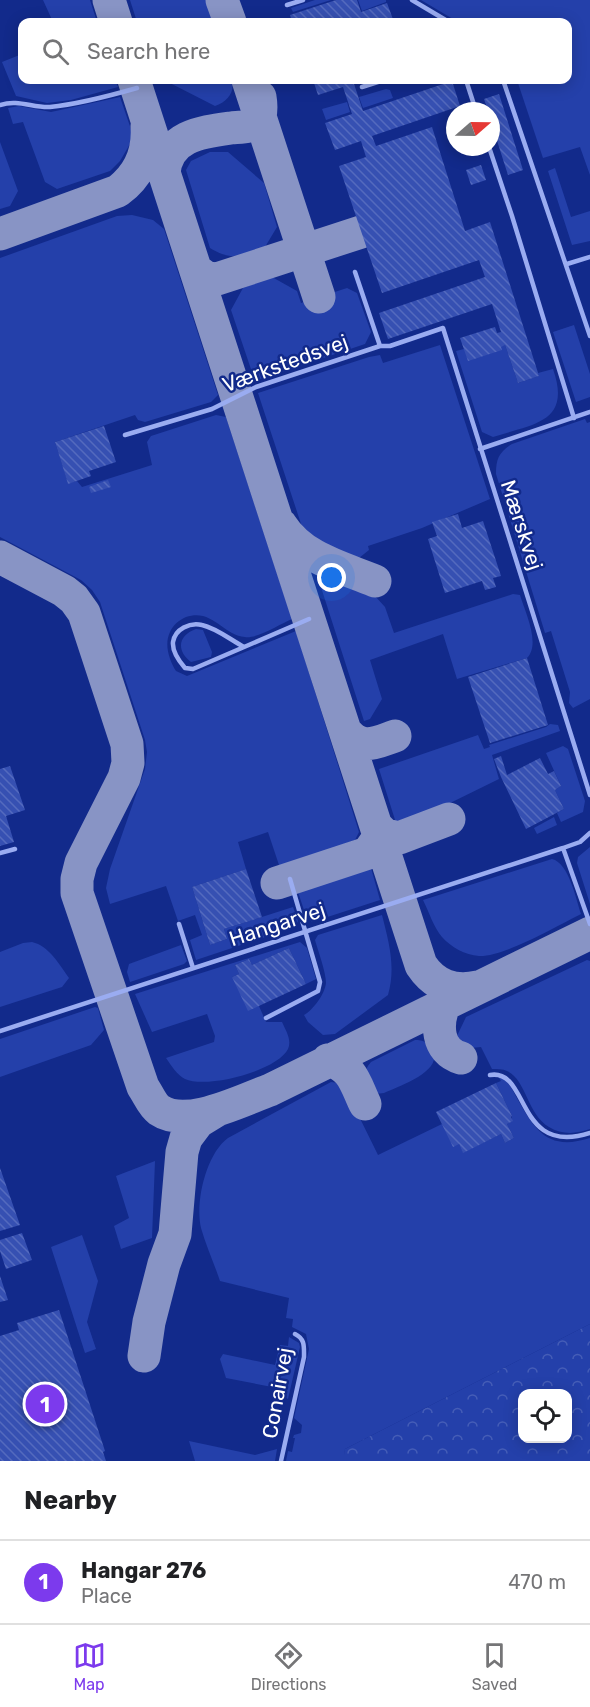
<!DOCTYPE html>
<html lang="en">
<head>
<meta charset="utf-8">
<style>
	:root { --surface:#fff; --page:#f2f2f2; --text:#202124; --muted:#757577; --line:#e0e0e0; --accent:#7c3aed }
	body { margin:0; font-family:Rubik,sans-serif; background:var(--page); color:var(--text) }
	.controls { position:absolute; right:18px; bottom:18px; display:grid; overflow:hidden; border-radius:12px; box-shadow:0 3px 15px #0003 }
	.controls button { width:54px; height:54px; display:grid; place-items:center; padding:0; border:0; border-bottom:2px solid var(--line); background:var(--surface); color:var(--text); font:30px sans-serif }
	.compass { position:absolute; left:446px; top:102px; width:54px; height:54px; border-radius:50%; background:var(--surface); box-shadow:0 3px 15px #0003; rotate:70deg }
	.you { position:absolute; left:332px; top:578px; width:21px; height:21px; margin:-15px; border:4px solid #fff; border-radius:50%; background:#1a73e8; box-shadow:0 0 0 9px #1a73e833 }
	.badge { display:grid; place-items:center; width:39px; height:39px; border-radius:50%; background:var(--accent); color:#fff; font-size:20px; font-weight:700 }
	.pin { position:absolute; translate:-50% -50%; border:3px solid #fff; box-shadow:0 2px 6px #0006 }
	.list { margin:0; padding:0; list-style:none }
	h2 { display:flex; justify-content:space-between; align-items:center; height:78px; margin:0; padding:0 24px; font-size:26px }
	h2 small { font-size:20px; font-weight:400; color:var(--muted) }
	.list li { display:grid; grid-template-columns:39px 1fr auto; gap:18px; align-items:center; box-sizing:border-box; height:84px; padding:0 24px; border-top:2px solid var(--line) }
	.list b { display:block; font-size:22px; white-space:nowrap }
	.list p { margin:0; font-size:20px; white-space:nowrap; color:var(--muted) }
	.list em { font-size:20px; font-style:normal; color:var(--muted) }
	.icon { flex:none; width:33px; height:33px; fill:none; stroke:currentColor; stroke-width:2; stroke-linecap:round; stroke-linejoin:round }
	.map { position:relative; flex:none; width:590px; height:1461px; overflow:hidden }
	.search { position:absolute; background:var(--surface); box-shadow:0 3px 15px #0003; left:18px; right:18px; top:18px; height:66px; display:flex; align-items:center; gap:15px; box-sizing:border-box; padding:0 21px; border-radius:12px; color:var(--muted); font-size:22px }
	.sheet { height:162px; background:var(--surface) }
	nav { display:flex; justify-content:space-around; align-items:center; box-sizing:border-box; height:84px; border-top:2px solid var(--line); background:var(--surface); font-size:16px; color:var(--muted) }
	nav a { display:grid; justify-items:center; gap:3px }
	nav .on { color:var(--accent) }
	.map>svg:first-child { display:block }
	.green { fill:#2440aa }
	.forest { fill:url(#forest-crowns); fill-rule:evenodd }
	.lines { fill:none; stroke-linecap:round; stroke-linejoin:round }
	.taxiway { stroke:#8894c5; stroke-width:33 }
	.building { fill:url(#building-back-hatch) }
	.service { stroke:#9aacf1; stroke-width:4.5 }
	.labels { text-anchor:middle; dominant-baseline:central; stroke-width:5; stroke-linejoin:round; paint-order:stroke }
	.street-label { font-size:21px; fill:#fff; stroke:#122a8b }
</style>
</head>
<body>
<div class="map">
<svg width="590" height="1461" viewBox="0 0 590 1461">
	<defs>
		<pattern id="forest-crowns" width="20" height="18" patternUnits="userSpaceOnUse" patternTransform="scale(1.5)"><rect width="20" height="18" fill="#2440aa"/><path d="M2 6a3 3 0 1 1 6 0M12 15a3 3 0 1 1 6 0" fill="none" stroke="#455db7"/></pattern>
		<pattern id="building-back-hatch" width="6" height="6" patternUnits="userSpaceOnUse" patternTransform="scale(1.5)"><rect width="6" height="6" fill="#3650b2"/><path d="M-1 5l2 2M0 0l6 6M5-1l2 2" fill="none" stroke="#546abe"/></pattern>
	</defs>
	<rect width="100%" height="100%" fill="#122a8b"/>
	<!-- green -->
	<path class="green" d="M43,0h47l7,22h-44z
		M130,0h77l7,22h-77z
		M315,0h16l-38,12 -2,-4z
		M358,0h28v2l-24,9z
		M421,0h169v175l-10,-28 -37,11 -26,-78h51v-58h-110z
		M22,54v26h93l3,7 -47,13 -24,3 -31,-7 -14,-34z
		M164,80h68c3,13 -5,22 -17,26z
		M386,89l4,1 3,8 -30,10 -4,-11z
		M120,97l13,38 -3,9 -10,17 -10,10 -53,18 -12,-7 -22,-60 -10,2 -5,-16 11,-2 32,6z
		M347,102l3,10 -24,8 -4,-11z
		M0,142l18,49 -8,15 -10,3z
		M210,152h18l36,31 13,44 -12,20c-25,8 -32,15 -55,1l-24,-78 5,-9z
		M555,168l16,49 19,-6v30l-18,4 -24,-74z
		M132,215l21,5 11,9 54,166 -7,7 -66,20 -7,-2 -3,-5 -80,27 13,41 9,-2 5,6 70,-22 -5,-23 4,-6 65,-21 10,2 66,202c-12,5 -35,20 -47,18 -22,-2 -33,-29 -59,-20 -7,3 -13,8 -16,15 -6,12 -1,28 6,39l11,5 109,-45 63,201 -4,8 -75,28 -12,-36 -30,10 8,27 -54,18 18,58 17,-6 -3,-10 69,-22 5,14 -3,6 -99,33 -6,-20 12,-5 -7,-20 -17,6 -12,-35 -56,18 -4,-16 4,-19 35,-100 2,-17 -2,-12 -45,-138 -8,-12 -11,-10 -81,-43v-279l117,-42z
		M272,277l25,14 4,12 46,-15 10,5 14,39 -6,12 -110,37 -24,-71 12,-22z
		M574,325l16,49v23l-14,5 -23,-70z
		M440,345l50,154 -68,29 -54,18 1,4 -10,8 -46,-18 -10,-10 -45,-137 111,-36 11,-2 3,8z
		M505,345l13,38 21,-7 -1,-3 15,-4c19,54 -20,55 -60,68l-11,-5 -26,-81 8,-2z
		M585,419l2,4 3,-1v277l-17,9 -4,-5 1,-11 -19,-61 -6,2 -49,-159c0,-15 3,-22 16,-30z
		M326,575l49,21 10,11 9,26 119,-39 7,1c5,17 21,49 7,63l-70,21 -14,-45 -73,26 12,39 -12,20 -6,2 -45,-140z
		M196,629l7,1 9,22 -1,5 -20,5c-15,-11 -13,-27 5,-33z
		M550,724l8,1 2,6 -68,24 7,24 -55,27 -48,17 -17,-54 99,-34 6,14 6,-2 -1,-2 57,-18z
		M563,746l5,3 17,52 -2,11 -22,10 -4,-9 7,-4 -9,-19 6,-4 -15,-33z
		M554,817l3,8 -20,9 -3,-6z
		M590,847v57l-13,-41 1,-6z
		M552,859c17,4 24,40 29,55 -24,12 -77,43 -102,42 -14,-1 -28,-9 -37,-19 -8,-9 -13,-25 -19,-37z
		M371,868l9,32 -68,22 -6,-6 -8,-24z
		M382,915c7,28 14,52 6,80l-53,39 -12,1 -15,-13 -4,-7c9,-5 21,-21 22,-32 0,-11 -8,-32 -11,-43l3,-5z
		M32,942c17,4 27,22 37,36l-7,9 -62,20v-55l23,-9z
		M300,942l7,6 9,31 -10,5 -17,-36 -37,17 -3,-6 -14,6 4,9 -7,3 27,29 7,16h16c4,9 10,18 6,27 -11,22 -81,40 -103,30 -8,-4 -14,-14 -19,-21l48,-16 1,-6 -8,-22 -55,18 -17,-38z
		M181,945l6,16 -3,3 -54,18 -3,-10 2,-8z
		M587,960l3,1v168c-14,5 -28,6 -41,-2 -22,-13 -23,-48 -42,-56 -4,-2 -10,-2 -15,-2l-11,-22c-10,1 -20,3 -25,-9l10,-21z
		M95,1007l3,1 6,22 -13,15 -91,32v-38z
		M415,1040c8,0 13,2 17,9 13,22 -33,37 -48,44 -19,4 -25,-19 -13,-31z
		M501,1077c9,6 12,14 17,23 18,32 31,51 72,38v186l-245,125 -1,12h-58l2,-10 4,1 3,-14h-2l1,-3 7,-2 1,-8 -8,-7 15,-69 -3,-15 -14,-7 1,-8 -7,-1 3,-20 -69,-17c-6,-18 -14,-35 -19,-53 -6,-26 5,-74 27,-90l103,-56 8,1 5,3 34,69 64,-31 17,20 4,8 38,-18 4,9 9,-5 -7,-14 5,-3v-5l-16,-33 5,-2 -2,-3z
		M155,1161l-3,77 -31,11 -7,-23 15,-8 -13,-42z
		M82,1235l16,46 -11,41 9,27 -11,4 -34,-106z
		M289,1337l10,6 1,4 -12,52 -16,-12 -46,-9 -6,-19 3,-5 52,11 5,-20 8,1z
		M189,1441l66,14 22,-6 -2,12h-80z"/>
	<!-- forest -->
	<path class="forest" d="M590,1324v137h-247l2,-12zM522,1394h46v44h-46z"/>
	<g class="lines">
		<!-- taxiway -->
		<path class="taxiway" d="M109,0l7,22
			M222,0l8,22
			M134,80l287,885c14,21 33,27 57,22
			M248,80l71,217
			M164,173c3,-37 37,-41 67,-45 8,-1 22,0 27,-8 4,-6 3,-17 2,-23
			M0,234l118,-43c21,-16 31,-38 29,-65
			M196,270l11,8 10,1 144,-47
			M281,525c21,33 60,42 94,56
			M0,557l64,34 10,8 10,14 43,131 1,19 -4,15 -43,85 -4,16v14l66,194c5,7 9,18 16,23 28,19 83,-10 111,-20l320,-157
			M346,732c16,19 29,11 49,4
			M377,827l8,8 14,3 50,-19
			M277,883l91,-30 9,-13 1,-9
			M445,1003c-9,20 -9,48 16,55
			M328,1060c25,7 27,23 37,44
			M144,1356l5,-34 15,-58 11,-30 7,-82 4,-14 12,-16 18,-11"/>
	</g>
	<!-- building -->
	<path class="building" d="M336,0h21l4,12 26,-9 7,19h-102l-2,-7z
		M313,80h52l-11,4 9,27 89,-30 8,25 -88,30 4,10 56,-19 33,104 25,-9 49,154 -21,7 -13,-38 -4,2 1,3 -34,11 -8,-23 35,-11 2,6 4,-1 -9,-28 -104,35 -9,-26 106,-36 -6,-17 -97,33 -43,-127 27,-9 -5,-16 -26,9 -10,-27 27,-9 -9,-27 -25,8z
		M499,94l24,76 -15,5 -17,-53v-11h-3l-4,-12z
		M481,165l5,15 -15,5 -5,-15z
		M104,426l12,36 -27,9 2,5 -23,8 -13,-42z
		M108,480l3,7 -20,6 -2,-6z
		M458,514l4,14 21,-7 18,55 -8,2 3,9 -11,3 -3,-9 -37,12 -17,-54 9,-3 -5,-14z
		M527,658l21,67 -58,18 -22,-66z
		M501,756l6,19 33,-17 8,16 6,-3 7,15 -6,4 9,19 -38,20 -25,-52 -7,-18z
		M10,766l15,44 -19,6 8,26 -14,4v-77z
		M246,869l16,48 -38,12 3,10 -17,6 -18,-58z
		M289,948l17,36 -58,27 -16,-34 7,-3 -4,-9 14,-6 3,6z
		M496,1083l16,33 -1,1 2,4 -6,3 7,14 -9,5 -4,-9 -38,19 -4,-9 -6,3 -17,-35z
		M0,1168l20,57 -20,6z
		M22,1233l10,27 -26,9 -6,-18v-11z
		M0,1276l8,24 -8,2z
		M59,1310l46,141 -2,1 3,9h-106v-125l19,-6 -2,-7z"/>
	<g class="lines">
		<!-- service -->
		<path class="service" d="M412,0l37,22
			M287,5l16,-5
			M466,80l10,31
			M503,80l87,256
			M362,87l22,-7
			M0,105c18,-6 33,3 50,2 30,-3 59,-11 87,-19
			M489,147l23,69 62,202
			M567,264l23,-7
			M380,346h10l53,-18 147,467
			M125,435l87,-26 44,-22 124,-41 -25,-74
			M480,449l110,-37
			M244,647c-13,-7 -28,-19 -42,-22 -12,-3 -27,4 -29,17 -1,10 6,19 12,26l8,1 116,-50
			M563,848l27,76
			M0,853l15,-4
			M179,924l14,44
			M266,1018l52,-27 2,-9 -30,-103
			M0,1031l563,-183 17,-6 10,-9
			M490,1075c40,-7 25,82 100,58
			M281,1461l23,-104c0,-11 1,-18 -9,-23"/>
	</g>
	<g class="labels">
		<!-- street labels -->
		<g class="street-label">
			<text transform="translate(285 363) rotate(-20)">Værkstedsvej</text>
			<text transform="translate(522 525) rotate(72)">Mærskvej</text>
			<text transform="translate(277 924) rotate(-18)">Hangarvej</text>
			<text transform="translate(277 1393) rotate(-80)">Conairvej</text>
		</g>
	</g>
</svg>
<div class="controls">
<button><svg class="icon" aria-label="locate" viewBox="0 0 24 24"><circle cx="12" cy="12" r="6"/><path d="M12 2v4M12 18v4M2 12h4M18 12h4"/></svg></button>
</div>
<svg class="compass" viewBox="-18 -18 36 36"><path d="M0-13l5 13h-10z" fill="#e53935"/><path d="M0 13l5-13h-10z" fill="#757577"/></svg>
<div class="you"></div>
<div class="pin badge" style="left:45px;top:1404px">1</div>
<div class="search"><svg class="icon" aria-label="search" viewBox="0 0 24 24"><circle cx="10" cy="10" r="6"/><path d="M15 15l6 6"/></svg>Search here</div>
</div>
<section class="sheet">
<h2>Nearby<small></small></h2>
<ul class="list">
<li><span class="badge">1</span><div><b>Hangar 276</b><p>Place</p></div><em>470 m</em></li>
</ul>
</section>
<nav>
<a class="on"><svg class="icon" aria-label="map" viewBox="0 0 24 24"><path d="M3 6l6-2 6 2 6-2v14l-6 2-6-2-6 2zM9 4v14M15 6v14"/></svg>Map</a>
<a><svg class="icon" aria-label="directions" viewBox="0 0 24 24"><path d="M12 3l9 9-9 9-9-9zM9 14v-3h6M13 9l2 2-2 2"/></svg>Directions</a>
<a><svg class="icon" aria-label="saved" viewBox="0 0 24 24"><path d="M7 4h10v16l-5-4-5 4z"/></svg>Saved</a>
</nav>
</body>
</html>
